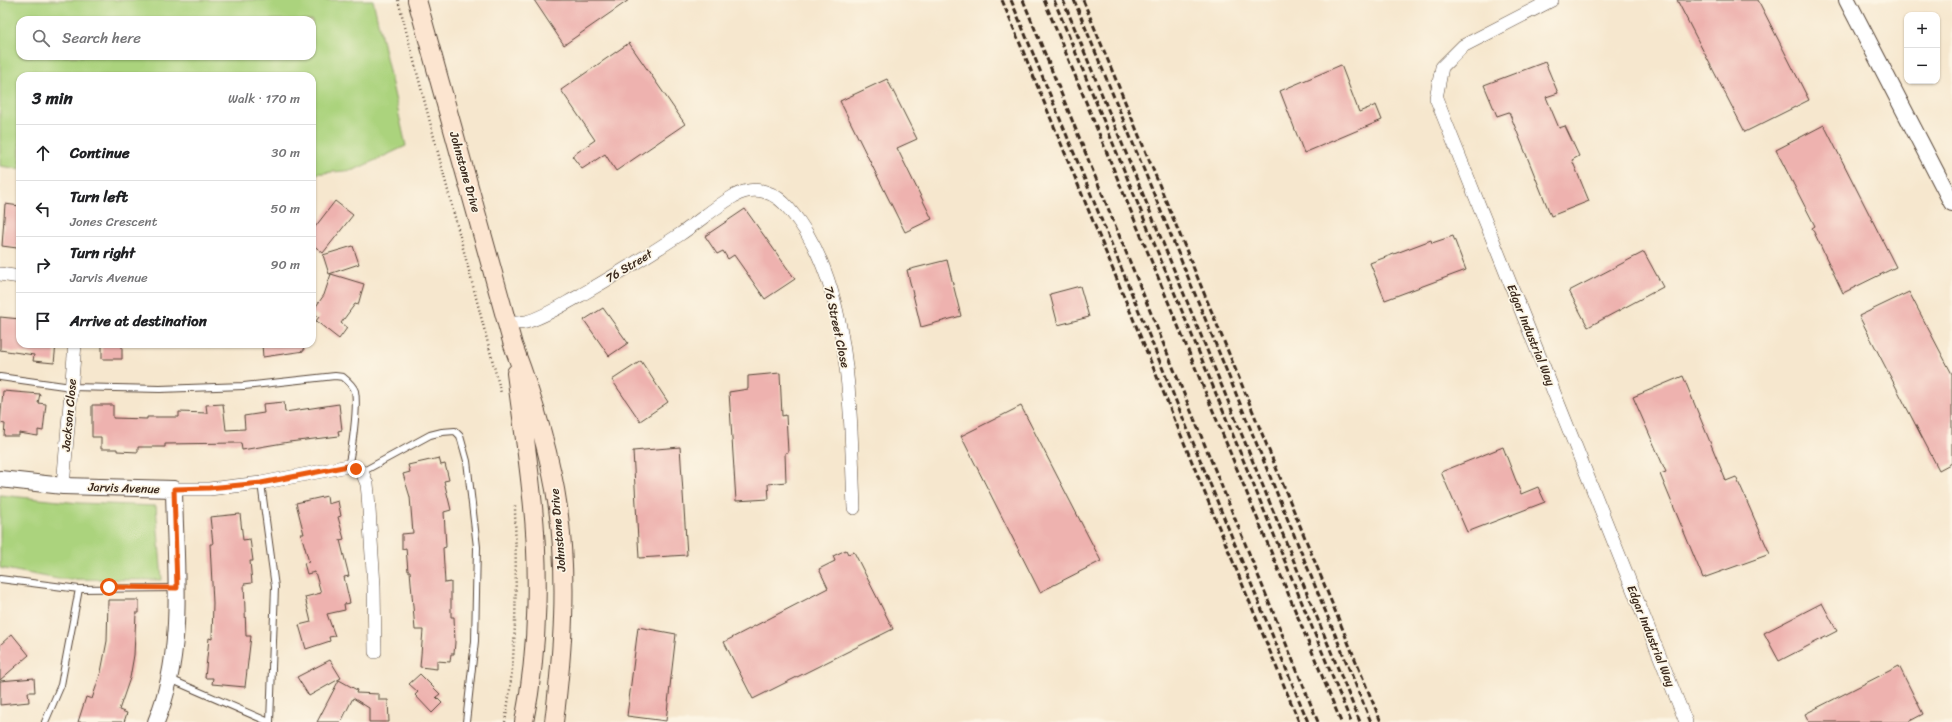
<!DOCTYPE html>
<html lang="en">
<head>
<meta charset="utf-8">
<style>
	:root { --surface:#fff; --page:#f6f6f6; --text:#202124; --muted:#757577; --line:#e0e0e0 }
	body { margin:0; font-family:Sriracha,sans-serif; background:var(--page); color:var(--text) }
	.controls { position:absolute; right:12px; top:12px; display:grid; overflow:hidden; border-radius:8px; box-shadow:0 1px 3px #0004 }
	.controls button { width:36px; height:36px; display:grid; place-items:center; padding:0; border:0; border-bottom:1px solid var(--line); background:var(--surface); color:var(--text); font:20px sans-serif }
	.stop { position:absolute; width:12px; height:12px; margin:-9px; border:3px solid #ea580c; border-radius:50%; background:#fff }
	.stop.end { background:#ea580c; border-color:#fff; box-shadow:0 1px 4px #0008 }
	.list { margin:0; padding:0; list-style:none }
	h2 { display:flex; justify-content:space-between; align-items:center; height:52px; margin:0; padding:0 16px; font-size:17px }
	h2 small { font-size:13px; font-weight:400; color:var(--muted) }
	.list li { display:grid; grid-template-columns:26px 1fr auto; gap:12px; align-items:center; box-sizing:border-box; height:56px; padding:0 16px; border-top:1px solid var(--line) }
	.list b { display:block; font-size:15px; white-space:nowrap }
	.list p { margin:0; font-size:13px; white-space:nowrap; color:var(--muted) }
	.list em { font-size:13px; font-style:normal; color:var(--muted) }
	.icon { flex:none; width:22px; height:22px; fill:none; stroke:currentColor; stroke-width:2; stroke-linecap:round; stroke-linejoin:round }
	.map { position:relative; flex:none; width:1952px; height:722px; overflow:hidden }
	.search { position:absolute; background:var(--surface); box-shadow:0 1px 3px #0004; left:16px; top:16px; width:300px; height:44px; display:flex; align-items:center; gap:10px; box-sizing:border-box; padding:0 14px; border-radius:12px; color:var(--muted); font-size:15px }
	.panel { position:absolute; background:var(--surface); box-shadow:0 1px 3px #0004; left:16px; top:72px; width:300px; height:276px; border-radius:12px }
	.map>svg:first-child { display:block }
	.green { fill:#abd37d; stroke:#737e4e; fill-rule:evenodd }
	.building { fill:#eeb2af }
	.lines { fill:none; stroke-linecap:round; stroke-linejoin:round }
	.service-casing { stroke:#574638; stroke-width:8 }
	.minor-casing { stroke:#574638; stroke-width:14 }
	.tertiary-casing { stroke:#574638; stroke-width:18 }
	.secondary-casing { stroke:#574638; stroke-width:20 }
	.path { stroke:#574638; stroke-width:2.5; stroke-dasharray:1 3; stroke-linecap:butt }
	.service { stroke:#fff; stroke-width:6 }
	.minor { stroke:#fff; stroke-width:13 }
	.tertiary { stroke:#fff; stroke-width:16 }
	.secondary { stroke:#fce5d0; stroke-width:18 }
	.rail { stroke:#3b2a1e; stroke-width:3; stroke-dasharray:6 3; stroke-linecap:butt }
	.route { stroke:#ea580c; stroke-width:5 }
	.labels { text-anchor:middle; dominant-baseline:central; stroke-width:3.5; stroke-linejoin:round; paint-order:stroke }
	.street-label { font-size:12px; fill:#3b2a1e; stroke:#fcf5e5 }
</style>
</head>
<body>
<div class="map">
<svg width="1952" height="722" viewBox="0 0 1952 722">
	<rect width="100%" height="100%" fill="#fcf5e5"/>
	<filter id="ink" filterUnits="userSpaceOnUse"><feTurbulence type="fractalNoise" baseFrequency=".025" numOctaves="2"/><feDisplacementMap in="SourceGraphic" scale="8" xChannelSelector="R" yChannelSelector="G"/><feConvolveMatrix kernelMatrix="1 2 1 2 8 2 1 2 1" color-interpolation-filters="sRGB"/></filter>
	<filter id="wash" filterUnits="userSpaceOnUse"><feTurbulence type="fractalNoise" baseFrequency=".012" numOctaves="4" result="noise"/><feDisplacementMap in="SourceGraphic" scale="16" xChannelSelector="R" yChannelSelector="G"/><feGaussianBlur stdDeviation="0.9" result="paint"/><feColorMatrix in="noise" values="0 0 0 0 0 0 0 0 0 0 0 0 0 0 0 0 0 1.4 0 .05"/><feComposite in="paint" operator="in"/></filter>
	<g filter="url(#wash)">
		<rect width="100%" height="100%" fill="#f6e7ce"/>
		<!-- green -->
		<path class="green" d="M0,0h373l33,146 -52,24 -42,4v-98h-292v93l-20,-3zM20,20h292v36h-292z
			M0,495l79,8 77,3 6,74 -104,-1 -58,-11z"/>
		<g id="blocks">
			<!-- building -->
			<path class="building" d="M534,0h95l-65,45z
				M1677,0h81l51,100 -64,32z
				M629,43l56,81 -69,47 -11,-17 -23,15 -10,-13 23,-16 -34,-50z
				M1545,62l13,31 -12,4 13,31 6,-2 14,30 -7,4 17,41 -38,15 -42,-104 -12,4 -13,-31z
				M1341,65l18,47 17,-7 6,15 -78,33 -24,-62z
				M887,79l30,60 -20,9 35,71 -27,13 -65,-131z
				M1824,125l72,142 -53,26 -31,-65 3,-2 -39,-76z
				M335,201l18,14 -30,38 -11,-9v-13z
				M5,204l15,2v36h-2l-1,6 -15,-2z
				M745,209l50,70 -30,20 -31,-44 -6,4 -5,-8 -6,3 -12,-18z
				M1453,236l13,34 -81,30 -15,-37 61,-23 1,3z
				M353,246l6,18 -30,10 -6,-19z
				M1644,252l19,35 -75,40 -19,-36z
				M947,260l14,56 -40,11 -14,-57z
				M331,274l33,10 -6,21 -3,-1 -14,19 6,5 -8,11 -23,-18 3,-4 -7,-5 12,-17z
				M1080,286l9,31 -31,8 -8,-31z
				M1909,292l43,82v89l-13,7 -80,-154z
				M603,308l25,35 -19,13 -25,-36z
				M0,317l20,2v25h36l-2,19 -21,-2 1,-6 -34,-5z
				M102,344h20v15h-20z
				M262,344h41l1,7 -41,6z
				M641,361l27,41 -28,19 -28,-41z
				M780,373l2,43 4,-1 2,37 -3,1 1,29 -18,2 1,15 -33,2 -7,-109 19,-3v-13z
				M1683,376l43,105 10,-4 34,77 -67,24 -43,-104 6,-2 -33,-75z
				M3,391l37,3 -2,9 8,1 -3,27 -5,-1v6l-19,-3v3h-15l1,-12 -5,-1z
				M284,402l1,10 54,-8 3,26 -4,1 1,5 -50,6 -47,8 -1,-7h-4l-72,1v3h-27v5l-21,-1v-2h-16v-12h-9v-32h21v13l34,1v-2h32v-5l28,1 -1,-8 17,-1 3,26 19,-1 -1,-13 20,-3 -1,-9z
				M1021,406l80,155 -61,31 -79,-156z
				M680,447l7,108 -48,3 -6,-107z
				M1503,447l18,47 17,-7 7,15 -78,30 -26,-60z
				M439,458l2,7 4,-1 4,16 -5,1 7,29 -7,2 2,35 -3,1 2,35 6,-1v35h3l1,25 -1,12h-3l-1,8 -13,-1v8l-17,-2 3,-37h-8l-5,-59h-2l-2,-23 -4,1v-15l11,-1 -3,-36 -7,-23 7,-2 -2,-7z
				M327,496l1,8 10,-3 3,15 -3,1 6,22 -4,1 9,36 -5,1 6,26 -6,1 1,6 -18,4 8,22 -6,1 1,4 -24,8 -7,-24 12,-3 -6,-25 16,-4 -6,-21 -8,2 -3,-11 5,-1 -8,-28h3l-8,-31z
				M240,514l3,26 7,-1 3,22h-3l2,22 -8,1 2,52h5l-6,51 -33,-3 1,-6h-8l4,-40 3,1 1,-36 -3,-59h3l-3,-27z
				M846,550l2,4 6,-2 39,77 -140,70 -29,-57 104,-54 -9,-19 16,-8 -2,-5z
				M108,600h31v13h-3l-2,42 -4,23 -11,32 8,3 -3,9h-46l8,-25 6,2 9,-27 6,-31z
				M1822,603l15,28 -58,30 -15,-28z
				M638,627l38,7 -10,87 -39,-5z
				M12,634l17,21 -29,25v-35z
				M330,660l11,18 -32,18 -12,-19z
				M1899,666l24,48 -15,8h-99l-4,-8z
				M420,674l20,20 -4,3 6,6 -10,10 -17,-18 3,-3 -9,-8z
				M34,678l1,14h-7l1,10 -29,3v-24z
				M339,680l18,10 -1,3 23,1v6h9l1,22h-20v-14l-16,-10 -12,24h-24z"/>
		</g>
	</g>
	<g filter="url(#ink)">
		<use href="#blocks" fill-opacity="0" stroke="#574638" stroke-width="1"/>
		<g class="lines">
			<!-- service casing -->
			<g class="service-casing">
				<path id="service" d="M0,377l71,10 89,2 84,-3 91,-10 8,1c5,4 10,8 12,14 3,15 -3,60 -7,75
					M362,472l68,-37 12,-3 13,-1 5,5 7,25 10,86 -2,94 -9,81
					M261,483l14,104 -5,135
					M0,579l79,10 97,-1
					M170,679l99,43
					M45,722l16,-37 18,-96"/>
			</g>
			<!-- minor casing -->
			<g class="minor-casing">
				<path id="minor" d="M1552,0l-89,46 -21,21 -6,31 250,624
					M0,274l20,3
					M507,324c6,-1 13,-1 19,-2 19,-5 38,-18 55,-27 33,-19 66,-39 98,-60 18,-12 36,-28 55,-39 22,-12 42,-4 56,14 63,72 60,207 64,298
					M63,486l12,-142
					M174,489h35l52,-6 87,-17 14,6 5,12 1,10 6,92 1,66"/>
			</g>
			<!-- tertiary casing -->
			<g class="tertiary-casing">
				<path id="tertiary" d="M1847,0l105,203
					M0,479l63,7 111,3c1,76 12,161 -18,233"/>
			</g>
			<!-- secondary casing -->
			<g class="secondary-casing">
				<path id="secondary" d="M417,0l96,345c20,53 37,106 45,163 10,70 5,143 -4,214
					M516,373c5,39 11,77 15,115 9,75 8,160 -7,234"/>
			</g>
			<!-- path -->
			<path class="path" d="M398,0l103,393
				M505,722c13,-72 11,-144 10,-217"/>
			<!-- service -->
			<use href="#service" class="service"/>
			<!-- minor -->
			<use href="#minor" class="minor"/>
			<!-- tertiary -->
			<use href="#tertiary" class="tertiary"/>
			<!-- secondary -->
			<use href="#secondary" class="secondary"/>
			<!-- rail -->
			<path class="rail" d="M1002,0l297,722
				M1011,0l297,722
				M1023,0l295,722
				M1044,0l297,722
				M1054,0l297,722
				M1063,0l297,722
				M1074,0l297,722
				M1083,0l298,722"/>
		</g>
	</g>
	<g class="lines" filter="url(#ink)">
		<!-- route -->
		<path class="route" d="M109,587l68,1 -3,-99 35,-1 52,-5 87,-17 8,3"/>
	</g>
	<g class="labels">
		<!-- street labels -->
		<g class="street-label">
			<text transform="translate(465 172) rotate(74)">Johnstone Drive</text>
			<text transform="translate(629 266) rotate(-31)">76 Street</text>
			<text transform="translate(837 327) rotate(78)">76 Street Close</text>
			<text transform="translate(1531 335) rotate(68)">Edgar Industrial Way</text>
			<text transform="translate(69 415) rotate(-85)">Jackson Close</text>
			<text transform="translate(124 488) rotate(2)">Jarvis Avenue</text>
			<text transform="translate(558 530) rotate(-95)">Johnstone Drive</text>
			<text transform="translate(1651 636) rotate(68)">Edgar Industrial Way</text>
		</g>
	</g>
</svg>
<div class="controls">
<button>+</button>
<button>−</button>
</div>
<div class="stop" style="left:109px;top:587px"></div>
<div class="stop end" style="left:356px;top:469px"></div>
<div class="search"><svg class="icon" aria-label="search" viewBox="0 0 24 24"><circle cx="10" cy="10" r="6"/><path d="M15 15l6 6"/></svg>Search here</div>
<section class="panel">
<h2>3 min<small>Walk · 170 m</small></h2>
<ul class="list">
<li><svg class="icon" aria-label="ahead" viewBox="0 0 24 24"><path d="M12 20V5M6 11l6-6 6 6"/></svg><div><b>Continue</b></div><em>30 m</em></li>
<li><svg class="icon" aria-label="left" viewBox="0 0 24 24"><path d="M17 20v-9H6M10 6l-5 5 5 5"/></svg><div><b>Turn left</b><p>Jones Crescent</p></div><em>50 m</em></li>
<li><svg class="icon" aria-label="right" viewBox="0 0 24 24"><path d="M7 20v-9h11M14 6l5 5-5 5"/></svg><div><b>Turn right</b><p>Jarvis Avenue</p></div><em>90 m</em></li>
<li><svg class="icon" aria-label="arrive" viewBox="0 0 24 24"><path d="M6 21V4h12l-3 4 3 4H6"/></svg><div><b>Arrive at destination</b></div></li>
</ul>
</section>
</div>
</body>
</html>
